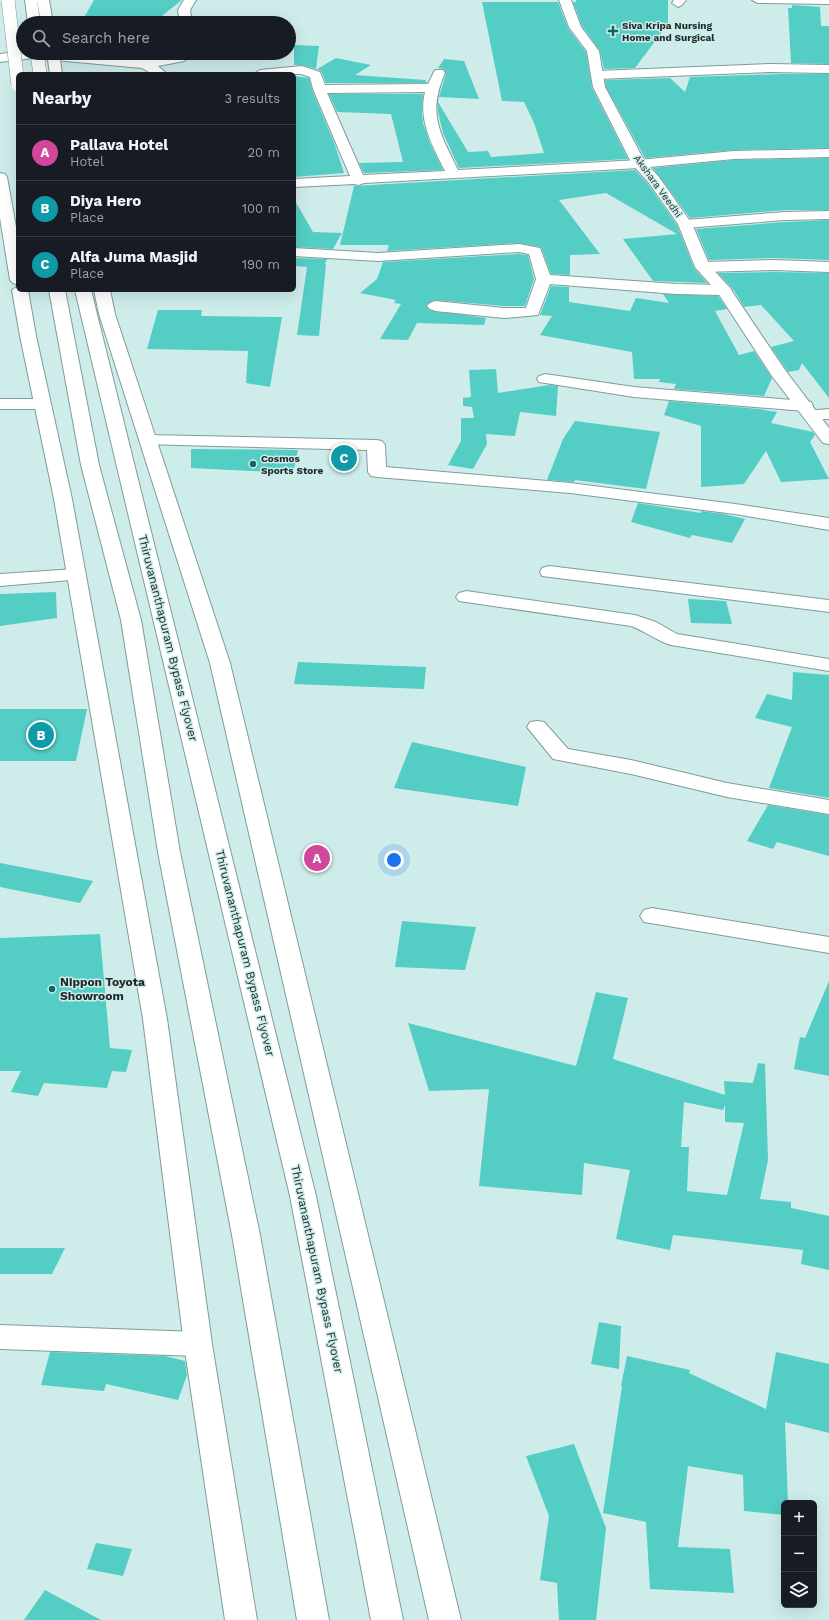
<!DOCTYPE html>
<html lang="en">
<head>
<meta charset="utf-8">
<style>
	:root { --surface:#171b24; --page:#20242c; --text:#f1f3f6; --muted:#9ea1a6; --line:#363941; --accent:#8eb3b2 }
	body { margin:0; font-family:"Work Sans",sans-serif; background:var(--page); color:var(--text) }
	.controls { position:absolute; right:12px; bottom:12px; display:grid; overflow:hidden; border-radius:6px; box-shadow:0 4px 16px #0002 }
	.controls button { width:36px; height:36px; display:grid; place-items:center; padding:0; border:0; border-bottom:1px solid var(--line); background:var(--surface); color:var(--text); font:20px sans-serif }
	.you { position:absolute; left:394px; top:860px; width:14px; height:14px; margin:-10px; border:3px solid #fff; border-radius:50%; background:#1a73e8; box-shadow:0 0 0 6px #1a73e833 }
	.badge { display:grid; place-items:center; width:26px; height:26px; border-radius:50%; background:var(--accent); color:#fff; font-size:13px; font-weight:700 }
	.pin { position:absolute; translate:-50% -50%; border:2px solid #fff; box-shadow:0 1px 4px #0006 }
	.list { margin:0; padding:0; list-style:none }
	h2 { display:flex; justify-content:space-between; align-items:center; height:52px; margin:0; padding:0 16px; font-size:17px }
	h2 small { font-size:13px; font-weight:400; color:var(--muted) }
	.list li { display:grid; grid-template-columns:26px 1fr auto; gap:12px; align-items:center; box-sizing:border-box; height:56px; padding:0 16px; border-top:1px solid var(--line) }
	.list b { display:block; font-size:15px; white-space:nowrap }
	.list p { margin:0; font-size:13px; white-space:nowrap; color:var(--muted) }
	.list em { font-size:13px; font-style:normal; color:var(--muted) }
	.icon { flex:none; width:22px; height:22px; fill:none; stroke:currentColor; stroke-width:2; stroke-linecap:round; stroke-linejoin:round }
	.map { position:relative; flex:none; width:829px; height:1620px; overflow:hidden }
	.search { position:absolute; background:var(--surface); box-shadow:0 4px 16px #0002; left:16px; top:16px; width:280px; height:44px; display:flex; align-items:center; gap:10px; box-sizing:border-box; padding:0 14px; border-radius:22px; color:var(--muted); font-size:15px }
	.panel { position:absolute; background:var(--surface); box-shadow:0 4px 16px #0002; left:16px; top:72px; width:280px; height:220px; border-radius:6px }
	.map>svg:first-child { display:block }
	.building { fill:#54cdc5; fill-rule:evenodd }
	.lines { fill:none; stroke-linecap:round; stroke-linejoin:round }
	.street-casing { stroke:#7f9c9a; stroke-width:2 }
	.secondary-casing { stroke:#7f9c9a; stroke-width:2 }
	.highway-casing { stroke:#7f9c9a; stroke-width:2 }
	.street { fill:#fff; fill-rule:evenodd }
	.secondary { fill:#fff; fill-rule:evenodd }
	.highway { fill:#fff; fill-rule:evenodd }
	.highway-bridge-casing { stroke:#7f9c9a; stroke-width:14; stroke-linecap:butt }
	.highway-bridge { stroke:#fff; stroke-width:13 }
	.poi-dot { fill:#16645f; stroke:#ceedea; stroke-width:1.5 }
	.labels { text-anchor:middle; dominant-baseline:central; stroke-width:3; stroke-linejoin:round; paint-order:stroke }
	.far-poi-label { font-size:10px; font-weight:bold; fill:#1f2b2a; stroke:#ceedea; text-anchor:start }
	.far-street-label { font-size:10px; fill:#1f2b2a; stroke:#ceedea }
	.street-label { font-size:12px; fill:#1f2b2a; stroke:#ceedea }
	.poi-label { font-size:12px; font-weight:bold; fill:#1f2b2a; stroke:#ceedea; text-anchor:start }
</style>
</head>
<body>
<div class="map">
<svg width="829" height="1620" viewBox="0 0 829 1620">
	<rect width="100%" height="100%" fill="#ceedea"/>
	<!-- building -->
	<path class="building" d="M94,0h88l-29,23h-72z
		M576,0h92v24l-33,44 -31,1 -4,-18 -18,-25 -9,-24h3z
		M482,2h76l10,26 18,24 6,36 36,71 -169,9 -16,-35 -5,-21v-10l30,50 20,-1 3,6 53,-4 -10,-30 -10,-21 -22,-1z
		M792,5l28,2 1,19h8v38l-38,-1 -3,-55h4z
		M294,45l25,1 -3,23 -14,-4h-8z
		M336,58l35,7 -16,10 70,5 2,3h-101l-5,-12 -4,-2z
		M444,59l20,2 15,38 -40,-2 7,-23 -2,-5 -6,-1z
		M781,74h48v74l-95,2 -89,8 -39,-71 -1,-7 65,-2 15,14 5,-15z
		M294,76l15,2 3,12 23,55 9,28 -50,4z
		M329,94h94l-1,19 1,10 7,20 13,27 -79,3 -5,-10 44,-1 -12,-48 -54,-2z
		M829,158v52h-44l-95,8 -37,-50 81,-8z
		M635,170l13,14 29,41 17,43 13,15 -54,-2 -30,-42 54,-5 -71,-41 -47,7 41,54 -30,1v20l-19,-1 -10,-27 -22,-4 -132,8 2,-6h-49l14,-59z
		M294,199l19,33 29,1 -9,16 -39,-2z
		M829,220v40l-55,-2 -65,2 -13,-31 89,-7z
		M519,254l9,1 6,24 -9,27h-21l-70,-6 -8,5 3,5 57,8 -2,7 -67,-2 -9,17 -28,-1 21,-35 -7,-1 2,-3 -36,-7 17,-14 6,-17z
		M294,258l33,1 -2,5 1,1 -7,71 -22,-1 10,-68 -13,-1z
		M774,272l55,1v125l-27,-35 -3,7 -11,2 -17,-25 23,-6 -33,-36 -17,2 -11,-18 -15,-16z
		M551,286l18,1v15l61,9 6,-13 33,5 -6,-9 55,2 9,13 -12,2 24,44 15,-4 18,27 -8,18 -90,-7 2,-5 -17,-2 1,-3h-26l-2,-27 -92,-17 12,-19 -12,-1z
		M158,310h44l-1,6 81,1 -12,70 -24,-4 2,-32 -101,-2z
		M496,369l2,24 51,-8 9,1 -2,30 -36,-4 -5,24 -29,-2 1,10 -14,25 -25,-4 13,-24v-23h13l-2,-11 -9,-1v-8l8,-1 -2,-27z
		M669,401l90,8 18,3 -6,11 42,9 2,3 -5,7 19,37 -48,3 -15,-31 -22,33 -43,3v-61l-37,-11z
		M575,421l85,11 -14,57 -71,-9 -1,2 -27,-2 16,-41z
		M191,449l107,1 -5,23 -102,-5z
		M638,503l63,10v-2l23,3 21,5 -13,24 -40,-8 -2,3 -59,-16z
		M56,592l1,26 -57,8v-32z
		M688,599l38,2 6,23 -41,-1z
		M298,662l128,5 -2,22 -130,-5z
		M793,672l36,3v123l-60,-10 23,-61 -37,-9 12,-24 25,6z
		M0,709h87l-11,52h-76z
		M412,742l114,25 -8,39 -124,-18z
		M768,805l61,10v41l-52,-14 -4,7 -26,-8z
		M0,863l93,18 -13,22 -80,-16z
		M402,921l74,6 -11,43 -70,-3z
		M100,934l10,114 22,2 -6,22 -14,-1 -5,17 -63,-5 -6,13 -27,-4 10,-21h-21v-133z
		M829,981v95l-35,-7 6,-32 5,1z
		M596,992l32,6 -15,61 112,36 -1,-14 29,2 5,-20 7,1 3,96 -8,39 31,3v6l38,8v54l-28,-6 2,-14 -130,-15 -3,15 -54,-11 14,-69 -46,-7 -2,32 -103,-9 10,-97 -60,2 -21,-68 168,43zM684,1102l39,8 2,-5v17l19,1 -17,72 -40,-4 2,-44h-8z
		M0,1248h65l-13,26h-52z
		M599,1322l22,4 -2,43 -28,-5z
		M50,1352l115,4 20,5 2,14 -9,25 -72,-16 -2,7 -63,-6z
		M776,1352l53,12v69l-44,-11 3,81h-4v12l-40,-4 -1,-36 -55,-9 -10,81 52,2 4,44 -84,-4 -4,-67 -43,-9 19,-127h-1l6,-30 63,14 -1,3 77,36z
		M574,1444l32,84 -10,92h-37l-2,-37 -17,-3 9,-64 -23,-60z
		M96,1543l36,6 -9,27 -36,-7z
		M45,1590l56,30h-77z"/>
	<g class="lines">
		<!-- street casing -->
		<g class="street-casing">
			<path id="street" d="M184,0h12l-6,10 2,13h-12l-2,-13z
				M674,0h12l-4,5 -4,2 -6,-4z
				M752,0h77v4l-71,-1z
				M23,51v2c40,0 80,6 121,7 18,1 34,-7 51,-7l-11,8 -26,5 9,8h-15l-10,-6 -109,-10 -33,4v-8z
				M770,64l59,1v8l-59,-1 -173,7 -6,-4 6,-4z
				M302,66l18,6 5,13 103,-1 7,-14h8l2,3c-18,41 -5,60 13,97l181,-10 95,-9 95,-2v8l-95,2 -95,9 -275,15 -5,2 -5,-1 -60,3v-8l56,-3 -37,-87 -3,-12 -9,-3h-47l6,-4zM425,92c-7,29 7,53 20,79l-82,4 -36,-82z
				M829,211v8l-44,1 -100,8 -5,-1 -2,-3 2,-3 5,-1 100,-8z
				M519,244l21,4 10,27 126,9 48,1 5,2 3,3 -3,3 -5,2 -48,-1 -126,-10 -12,31 -34,3 -69,-7 -5,-2 -3,-3 3,-3 5,-2 69,7h22l10,-29 -7,-25 -10,-2 -141,9 -84,-5v-8l84,5z
				M774,260l55,2v10l-55,-2 -71,2 -5,-2 -3,-3 3,-3 5,-2z
				M545,374l89,13 171,14 6,1 2,4 -2,4 -6,1 -171,-14 -95,-15 -2,-3 2,-3z
				M0,399h42l6,1 2,4 -2,4 -6,1h-42z
				M829,409v10h-24l-2,-4 2,-4z
				M148,435l228,5 6,1 3,4 1,22 184,16 165,21 94,14v12l-94,-16 -165,-21 -193,-16 -6,-1 -3,-4 -1,-22 -225,-6 -3,-4 3,-4z
				M549,566l280,34v12l-287,-36 -2,-4 2,-4z
				M76,569l7,2 2,4 -2,4 -83,7v-12z
				M466,591l169,24 21,7 21,12 152,25v12l-158,-26c-14,-4 -26,-14 -40,-19l-172,-25 -3,-4 3,-4z
				M537,721l7,1 24,27 63,11 96,23 102,17v14l-102,-17 -96,-23 -78,-15 -26,-32 3,-5z
				M652,908l177,29v16l-185,-31 -4,-6 4,-6z
				M0,1325l198,7 10,3 4,9 -4,9 -10,3 -198,-7z"/>
		</g>
		<!-- secondary casing -->
		<g class="secondary-casing">
			<path id="secondary" d="M37,0h12l4,23h-12z
				M559,0h12l10,27 18,24 6,36 40,75 14,15 33,47 18,42 19,21 56,83 44,58v16l-6,-1 -51,-67 -54,-83 -23,-26 -17,-43 -29,-41 -17,-19 -39,-77 -6,-36 -18,-24z
				M47,53h12l3,21h-12z
				M0,173l5,1 2,3 11,61v47l-5,-2 -3,-3 -10,-62z
				M18,286v4h10l8,46 36,163 95,520 45,325 45,276h-32l-41,-276 -41,-325 -89,-520 -34,-163 -8,-46z
				M94,290h16l5,24 115,349 231,957h-32l-219,-957 -111,-349z"/>
		</g>
		<!-- highway casing -->
		<g class="highway-casing">
			<path id="highway" d="M25,0h12l3,23h-12z
				M49,290h16l34,175 42,155 39,232 80,383 69,385h-32l-65,-385 -74,-383 -37,-232 -40,-155z
				M75,290h16l225,906 87,424h-32l-81,-424z"/>
		</g>
		<!-- street -->
		<use href="#street" class="street"/>
		<!-- secondary -->
		<use href="#secondary" class="secondary"/>
		<!-- highway -->
		<use href="#highway" class="highway"/>
		<!-- highway-bridge casing -->
		<g class="highway-bridge-casing">
			<path id="highway-bridge" d="M8,0l10,85
				M37,53l3,21"/>
		</g>
		<!-- highway-bridge -->
		<use href="#highway-bridge" class="highway-bridge"/>
	</g>
	<!-- markers -->
	<g class="poi-dot">
		<path d="M611 25h4v4h4v4h-4v4h-4v-4h-4v-4h4z"/>
		<circle cx="253" cy="464" r="4"/>
		<circle cx="52" cy="989" r="4"/>
	</g>
	<g class="labels">
		<!-- far-poi labels -->
		<g class="far-poi-label">
			<text x="622" y="25">Siva Kripa Nursing<tspan x="622" dy="12">Home and Surgical</tspan></text>
			<text x="261" y="458">Cosmos<tspan x="261" dy="12">Sports Store</tspan></text>
		</g>
		<!-- far-street labels -->
		<g class="far-street-label">
			<text transform="translate(658 186) rotate(54)">Akshara Veedhi</text>
		</g>
		<!-- street labels -->
		<g class="street-label">
			<text transform="translate(168 638) rotate(76)">Thiruvananthapuram Bypass Flyover</text>
			<text transform="translate(245 953) rotate(76)">Thiruvananthapuram Bypass Flyover</text>
			<text transform="translate(317 1269) rotate(78)">Thiruvananthapuram Bypass Flyover</text>
		</g>
		<!-- poi labels -->
		<g class="poi-label">
			<text x="60" y="982">Nippon Toyota<tspan x="60" dy="14">Showroom</tspan></text>
		</g>
	</g>
</svg>
<div class="controls">
<button>+</button>
<button>−</button>
<button><svg class="icon" aria-label="layers" viewBox="0 0 24 24"><path d="M12 4l9 5-9 5-9-5zM3 14l9 5 9-5"/></svg></button>
</div>
<div class="you"></div>
<div class="pin badge" style="left:317px;top:858px;background:#d1479c">A</div>
<div class="pin badge" style="left:41px;top:735px;background:#0f9aa8">B</div>
<div class="pin badge" style="left:344px;top:458px;background:#0f9aa8">C</div>
<div class="search"><svg class="icon" aria-label="search" viewBox="0 0 24 24"><circle cx="10" cy="10" r="6"/><path d="M15 15l6 6"/></svg>Search here</div>
<section class="panel">
<h2>Nearby<small>3 results</small></h2>
<ul class="list">
<li><span class="badge" style="background:#d1479c">A</span><div><b>Pallava Hotel</b><p>Hotel</p></div><em>20 m</em></li>
<li><span class="badge" style="background:#0f9aa8">B</span><div><b>Diya Hero</b><p>Place</p></div><em>100 m</em></li>
<li><span class="badge" style="background:#0f9aa8">C</span><div><b>Alfa Juma Masjid</b><p>Place</p></div><em>190 m</em></li>
</ul>
</section>
</div>
</body>
</html>
